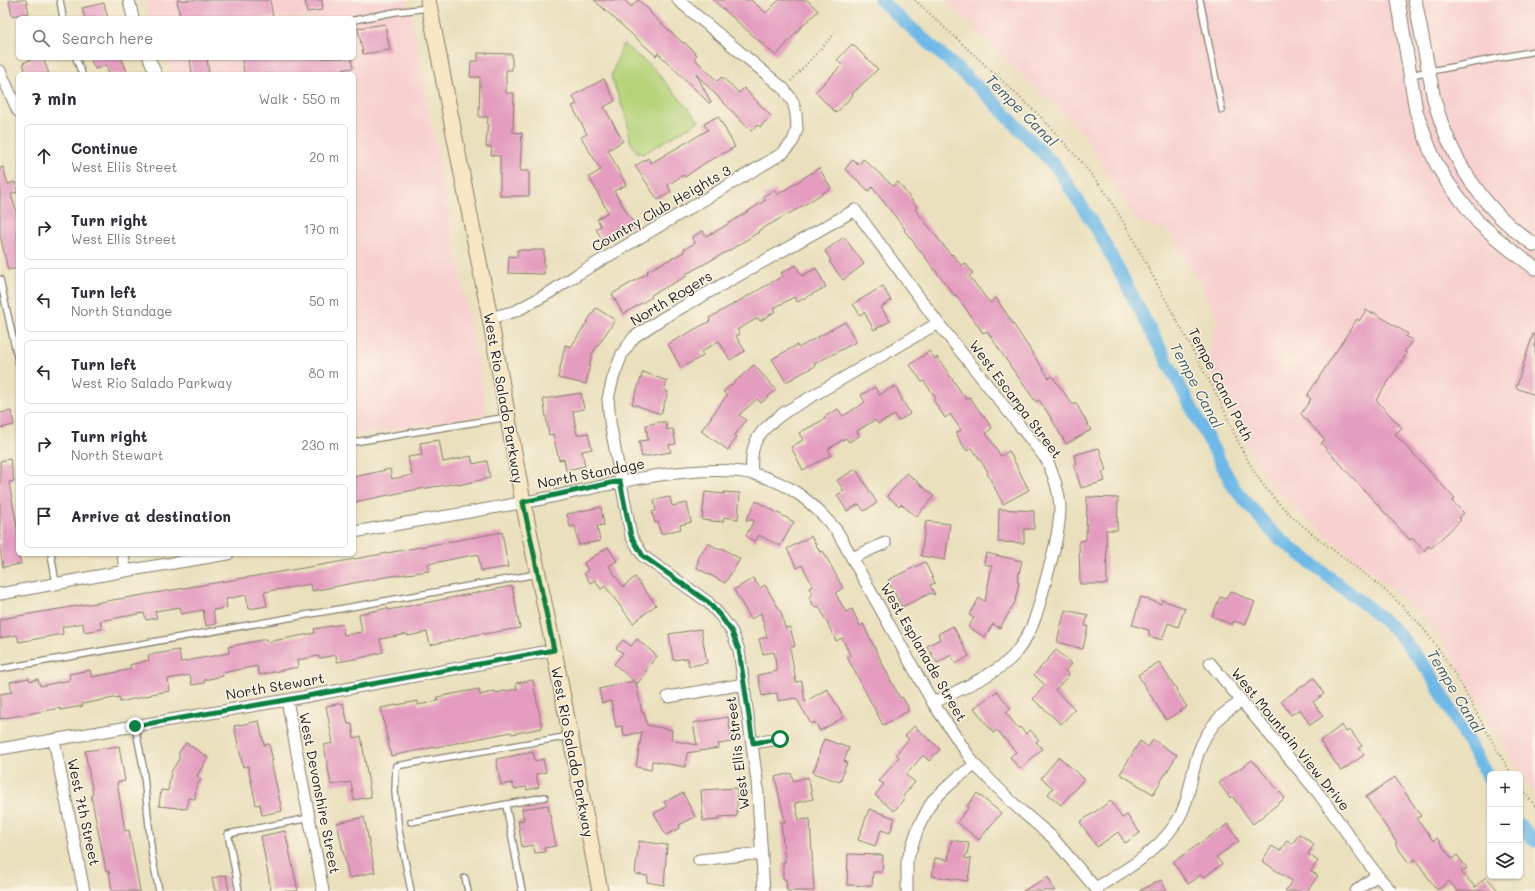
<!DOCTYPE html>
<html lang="en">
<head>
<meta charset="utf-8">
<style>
	:root { --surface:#fff; --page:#f2f2f3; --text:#2b2b33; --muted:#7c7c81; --line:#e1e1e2 }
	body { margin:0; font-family:Mali,sans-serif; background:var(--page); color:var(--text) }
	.controls { position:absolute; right:12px; bottom:12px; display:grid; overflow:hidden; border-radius:6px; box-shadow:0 1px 3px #0004 }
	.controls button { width:36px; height:36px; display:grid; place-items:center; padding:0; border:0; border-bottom:1px solid var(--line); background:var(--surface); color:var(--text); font:20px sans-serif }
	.stop { position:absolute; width:12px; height:12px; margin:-9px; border:3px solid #0b8043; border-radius:50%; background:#fff }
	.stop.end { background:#0b8043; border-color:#fff; box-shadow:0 1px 4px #0008 }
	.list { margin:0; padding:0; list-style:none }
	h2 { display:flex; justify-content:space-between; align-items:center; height:52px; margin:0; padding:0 16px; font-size:17px }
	h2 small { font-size:13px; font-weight:400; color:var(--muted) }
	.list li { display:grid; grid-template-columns:26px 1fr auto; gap:12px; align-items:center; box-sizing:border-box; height:64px; margin:0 8px 8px; padding:0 8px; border:1px solid var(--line); border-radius:6px }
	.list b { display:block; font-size:15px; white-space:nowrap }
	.list p { margin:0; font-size:13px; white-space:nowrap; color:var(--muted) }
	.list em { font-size:13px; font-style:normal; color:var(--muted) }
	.icon { flex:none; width:22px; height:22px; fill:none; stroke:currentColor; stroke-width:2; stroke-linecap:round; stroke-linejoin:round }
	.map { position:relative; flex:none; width:1535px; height:891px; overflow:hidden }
	.search { position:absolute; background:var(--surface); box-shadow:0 1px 3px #0004; left:16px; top:16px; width:340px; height:44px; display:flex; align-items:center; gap:10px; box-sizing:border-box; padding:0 14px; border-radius:6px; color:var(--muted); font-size:15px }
	.panel { position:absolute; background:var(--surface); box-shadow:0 1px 3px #0004; left:16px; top:72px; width:340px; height:484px; border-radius:6px }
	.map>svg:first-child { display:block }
	.built { fill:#f7d0cf }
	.green { fill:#b6d37a; stroke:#69784b }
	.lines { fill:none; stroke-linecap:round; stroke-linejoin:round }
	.canal { stroke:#6eb9e7; stroke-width:13 }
	.building { fill:#e49dbf }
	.service-casing { stroke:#837e6c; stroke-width:8 }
	.minor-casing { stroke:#837e6c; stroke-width:13 }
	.tertiary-casing { stroke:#837e6c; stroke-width:15 }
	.secondary-casing { stroke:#837e6c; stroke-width:17 }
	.path { stroke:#837e6c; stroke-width:2; stroke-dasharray:1 3; stroke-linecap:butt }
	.service { stroke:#fff; stroke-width:5.5 }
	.minor { stroke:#fff; stroke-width:11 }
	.tertiary { stroke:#fff; stroke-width:13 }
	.secondary { stroke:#f7e8c3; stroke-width:15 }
	.route { stroke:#0b8043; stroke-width:5 }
	.labels { text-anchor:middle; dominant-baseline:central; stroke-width:3; stroke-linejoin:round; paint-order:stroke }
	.street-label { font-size:14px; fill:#1c1c1c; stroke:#fcf5e5 }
	.water-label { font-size:15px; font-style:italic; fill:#3d5b6d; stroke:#fcf5e5 }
</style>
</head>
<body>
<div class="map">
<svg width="1535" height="891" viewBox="0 0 1535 891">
	<rect width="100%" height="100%" fill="#fcf5e5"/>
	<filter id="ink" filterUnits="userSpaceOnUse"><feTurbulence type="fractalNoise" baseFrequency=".025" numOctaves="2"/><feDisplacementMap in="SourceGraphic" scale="8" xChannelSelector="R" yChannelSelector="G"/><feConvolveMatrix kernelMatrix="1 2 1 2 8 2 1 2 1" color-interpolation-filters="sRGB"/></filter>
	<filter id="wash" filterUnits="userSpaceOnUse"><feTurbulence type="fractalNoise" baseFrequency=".012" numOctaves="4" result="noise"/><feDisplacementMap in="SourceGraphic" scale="16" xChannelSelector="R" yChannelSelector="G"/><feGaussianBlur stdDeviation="0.9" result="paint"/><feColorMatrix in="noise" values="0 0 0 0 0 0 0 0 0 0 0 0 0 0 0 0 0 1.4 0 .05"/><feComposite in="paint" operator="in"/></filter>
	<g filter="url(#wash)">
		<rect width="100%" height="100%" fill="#eae0bd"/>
		<!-- built -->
		<path class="built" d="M144,0h264l79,414 -133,22v-362h-182l-7,-16h189v-40h-205z
			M944,0h591v794l-7,-9 -31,-51 -40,-71 -18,-27 -21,-24 -24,-21 -99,-82 -24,-24 -14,-21 -51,-99 2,-2 7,-40 5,-3 -53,-92 -7,2 -25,-10 -52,-87z"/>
		<!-- green -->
		<path class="green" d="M623,44l29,23 47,54 -56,33 -6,-2 -7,-11 -3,-21 -16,-44z"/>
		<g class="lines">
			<!-- canal -->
			<path class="canal" d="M880,0l106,94 71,74 41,63 136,257 40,46 95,74 28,24 33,41 60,108
				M1520,825l15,16"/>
		</g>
		<g id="blocks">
			<!-- building -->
			<path class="building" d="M9,0h17l3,13 -17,3z
				M177,0h93l3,18h-93z
				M305,0h17l1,10 -16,2z
				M594,0h30l7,7 7,-7 13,12 -1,1 33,30 1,-1 13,13 -3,3 23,23 5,-4 17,16 5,-5 27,28 -11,11 -2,-2 -7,6 -55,-57 15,28 -2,1 -51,-50 -2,3z
				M713,0h38l15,13 13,-13h28l11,11 -17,16 -25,29z
				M104,3l4,15h-23l-3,-10z
				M385,24l5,26 -27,4 -5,-26z
				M852,44l26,25 -26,25 1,1 -17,18 -21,-21 27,-27 -5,-5z
				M478,53l34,1v16h-6v23h8l-1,39 9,1 -2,38h9v25h-29v-40l-9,-1 1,-8h-6l2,-30h-9l1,-40h-10l1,-16h7z
				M36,58h7l6,16h-23l-3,-11z
				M90,58h32l5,14 -6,2h-12l-3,-9 -11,4z
				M190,58h17l2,16h-17z
				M242,58h109l2,10 -17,3v3h-92z
				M604,79l11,22 -11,6 19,34 -15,9 18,35 -12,6 20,33 -30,18 -8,-13 5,-3 -4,-7 11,-7 -19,-35 12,-7 -20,-33 6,-3 -15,-28 5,-2 -5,-8z
				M718,116l17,31 -30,16 -20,14 -2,-2 -15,10 3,7 -13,8 -23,-34 13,-8 3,5 57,-33 -4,-6z
				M853,159l6,6 4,-6 30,27 5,-4 19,25 -2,2 36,46 1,-1 10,12 3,-3 8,10 -4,3 21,27 6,-5 53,80 3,-2 21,29 3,-2 15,27 -25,14 -18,-31 -9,-13 -3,2 -23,-32 -26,-39 -4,2 -27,-38 -1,1 -51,-66 1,-1 -33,-42 -3,4 -24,-22z
				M3,167l5,17 7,-2 3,10 -7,2 7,23v51l-10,2 -8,-35v-67z
				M819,168l12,20 -32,20 -41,23 1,1 -29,18 -44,24 1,2 -36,19 1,2 -29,17 -11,-20 36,-21 -1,-2 37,-19 -1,-2 12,-7 -3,-6 11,-6 3,5 6,-3v1l54,-34 -3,-4 12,-6 2,5z
				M844,237l20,27 -21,16 -14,-19 2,-1 -6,-9z
				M517,250h27v24l-36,-1 1,-17 8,1z
				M796,265l6,11 14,-8 10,19 -29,15 -3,-5 -20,11 2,3 -16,10 -2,-3 -21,12 3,4 -4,2 9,15 -15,9 -11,-19 -18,11 2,4 -22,12 -13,-24 42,-23 -1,-3 74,-42 -2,-3z
				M883,286l8,15 -10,6 9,14 -16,9 -10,-18 -4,3 -7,-11z
				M596,308l19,12 -23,34 -6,30 -28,-6 7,-33 6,2z
				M1366,310l6,4 1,-2 35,22 -2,3 7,3 -9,12 3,1 -31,47 26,28 -7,6 60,65 -3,2 12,12 -5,5 2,2 -30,28 -3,-2 -4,5 -12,-13 -2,2 -89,-97 4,-3 -24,-26 10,-15 -4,-3 50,-77 2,2z
				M845,322l11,20 -42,22 1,2 -29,16 -14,-23 25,-14 1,3z
				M1533,334l2,1v60l-19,-7z
				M929,351l6,8 2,-2 29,42 4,-2 12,18h1l9,13 -6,5 15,23 8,-5 20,39 -26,14 -16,-31 1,-1 -16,-24 -5,3 -7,-10 -4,-8 5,-3 -11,-16 -5,4 -12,-18 3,-2 -12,-17 -2,1 -12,-17z
				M754,365l22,25 -15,13 -4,-4 -18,16 7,5 -12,16 3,1 -9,13 -27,-19 26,-36 -4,-3z
				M643,372l24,9 -3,9 4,2 -7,22 -29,-10z
				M895,386l15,28 -12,7 -3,-6 -17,9 -3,-4 -18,11 2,5 -10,6 -3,-4 -18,11 3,6 -28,15 -12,-23 12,-7 -4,-7 26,-14 -1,-2 14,-8 5,7 22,-14 -4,-7 14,-8 4,8z
				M581,393l3,16 -11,2 4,24 11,-2 4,16 -10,2 3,15 -19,4 -2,-11 -5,1 -6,-26 -4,1 -6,-36z
				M11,411l3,14 -14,3v-15z
				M661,422h5l1,8 6,-1 3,15 -7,1 2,7 -29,5 -3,-16 9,-1 -2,-15z
				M439,440l4,22 28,-6 2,8 14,-3 3,17 -32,7v-2l-44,7 -60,12v-25l36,-8 2,10 20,-4 -4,-18 14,-2 -2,-12z
				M1099,448l7,22 -4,2 3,9 -24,7 -7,-23 3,-1 -3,-9z
				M10,459l4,22 -5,1 9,50v22l3,10 -18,3 -3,-17v-89z
				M856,469l21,34 -13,8 -5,-7 -12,7 -10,-16 7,-4 -7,-11z
				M907,473l27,23 -18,21 -15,-13 -2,2 -12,-10z
				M705,492l19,2v-2l16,1 -2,26 -14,-2 -1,5 -21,-2z
				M670,497l2,9 15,-3 4,19 -11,3 1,4 -20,5 -3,-12 -3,1 -3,-11 4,-1 -2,-11z
				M1087,497l31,1 -1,32h-11l1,54h-27l-1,-43 7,-1z
				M756,501l38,21 -14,24 -21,-11 -4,7 -9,-6 8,-16h-8z
				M601,507l3,18 -7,1 3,15 -21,4 -4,-19 -5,1 -3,-13z
				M999,509l35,2v18h-10v14l-26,-1z
				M926,521l24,3 -5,36 -24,-4z
				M502,532l6,35 -27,4 -3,-17 -50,10 1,7 -44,6 -73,14 -1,-7 -47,8 3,14 -18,3 -3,-14 -20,4 1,9 -14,2 3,14 -10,2 -3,-16 -22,4 -1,-7 -25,4 2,7 -11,2 -2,-7 -44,8 2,8 -18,3 -1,-9 -21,4 1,7 -44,8 -2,-7 -17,3v-19l327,-55z
				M811,536l9,16 3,-1 20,37 -8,5 11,19 6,-3 8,17 3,-2 28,57 9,17 2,-1 6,10v4l-25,14 -36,-68 3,-2 -8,-17 -6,3 -17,-35 -4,2 -6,-11 4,-3 -4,-6 4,-2 -11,-21 -5,3 -10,-19z
				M708,543l12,7 2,-2 18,11 -15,24 -28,-15 1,-9z
				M608,547l9,14 -8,5 14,21 12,-10 21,28 -23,18 -28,-37 -4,3 -6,-9 -5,3 -6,-10 4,-3 -4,-7z
				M986,553l36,8 -5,21h2l-4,20 -15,26 -7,-4 -8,13 -17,-10 6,-9 -5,-3 10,-17 6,3 7,-35 -8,-2z
				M925,562l10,21 -5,2 5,10 -4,-2 -29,14 -14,-27z
				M753,578l7,10 5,-3 16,27 4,16 5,-1 5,19 -5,2 6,34 6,-1 3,21 22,-13 17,28 -24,14 -5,-9 -4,2 -15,-26 -18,3 -1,-8 -15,3 -4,-21 19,-4 -3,-19 -11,2 -4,-15 8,-2 -6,-24 -10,6 -17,-29z
				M512,586l8,42 -36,6v-1l-54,12 -3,-13 -19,4v-2l-28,5 3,13 -22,6 -24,4 -1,-7 -16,3 -1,-2 -22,4 1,7 -39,8 -2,-9 -35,7 1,3 -19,4 1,3 -13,2 -2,-10 -22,4 2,12 -19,3v1l-31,7 -1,-5 -37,7 1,2 -23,4v-2l-60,11v-25l12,-2 -2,-10 19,-4 1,3 8,-2 2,7 30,-6 -1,-6 21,-4 2,7 16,-3 23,-5 -1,-4 19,-5 -1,-5 31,-5 2,12 48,-9 -1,-6 38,-8 1,3 48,-9 -1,-4 28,-5 2,11 18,-3 -3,-18 29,-6v2z
				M1230,591l25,11 -10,23 -11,-4 -2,4 -20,-9 8,-19 6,2z
				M1141,597l20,7 1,-4 23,8 -7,19 -10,-4 -6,17 -13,-4v-6l-17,-5z
				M1065,610l23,5 -3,11h3l-5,23 -26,-7z
				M953,626l16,30 -13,8 -5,-9 -14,8 -10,-17 13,-7 -2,-5z
				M701,629l6,34 -18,3 -1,-8 -15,2 -4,-26z
				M637,639l20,17 -12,15 2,1 -10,12 -1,-2 6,31h2l3,12 25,5 -1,10 26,5 -4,-22 35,-6 4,25 -14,2 1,4 -32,5 -2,14 -33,-6 -1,9 -15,-3 6,-35 -18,4 -2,-10 -6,1 -5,-26 -9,2 -3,-14 35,-8 -20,-17 9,-11 -7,-5 7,-8 8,6z
				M1056,650l16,14 -7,7 4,4 -14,15 20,19 -14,15 -28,-25 12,-14 -11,-10z
				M1159,662l28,45 -21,13 -28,-45z
				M1314,678l10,16 -11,8 10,14 -13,9 -10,-16 -9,6 -10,-14z
				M533,680l9,48 -30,6 -1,-2 -120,24 -10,-48 37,-7v4l20,-4 -1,-4 42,-8 1,6 15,-4v2l22,-4 -1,-6z
				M997,691l14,18 -5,4 12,15 2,-1 6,7 4,-4 9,10 -3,2 6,7 -22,20 -10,-12 6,-5 -19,-22 -4,3 -19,-25z
				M343,703l5,21h4l2,14 7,-2 10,61 -17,3 -3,-18 -20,3 -7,-40 9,-2 -7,-37z
				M259,721l5,24 5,-1 4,17h-2l11,50 -20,4 -2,-11 -4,1 -8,-39 -5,1 -9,-41z
				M1342,725l4,7 4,-2 12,16 -3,2 5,7 -23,16 -21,-30z
				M914,726l26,23 -11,12 -6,-6 -17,20 9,7 -12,14 2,2 -11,13 -19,-16 9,-11 -5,-3 20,-24 -3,-3 13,-15 -4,-3z
				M824,739l25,9 -5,13 3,1 -7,20 -27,-9 7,-19 -1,-1z
				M1153,740l24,15 -24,39 -33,-20 20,-33 8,6z
				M186,743l22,14 -11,19 4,3 -5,8 -1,12 -7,-1 -1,11 -28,-3 2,-16 7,1 3,-19 8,-13v-7z
				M119,746l6,35 -8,1 8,49 4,-1 11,61h-28l-3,-20h-3l-15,-76 2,-1 -8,-43z
				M533,752l2,9 8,-2 3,13 -10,2 3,13 -12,3 -1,-3 -12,2 -2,-6 -11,2 -5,-26z
				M1059,757l25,22 -23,26 -13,-11 5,-6 -12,-10z
				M1252,760l33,38 -32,26 -21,-28 -2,2 -11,-15z
				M791,773l2,8 15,-4 5,22 -18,4 4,17 11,-1 4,72h-27l-1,-12h-3v-17h2l-4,-40h4l-10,-45z
				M1395,777l26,39 -4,2 16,23 4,-3 15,21 5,-4 10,13 -6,4 14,15 11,-10 13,14h-42l-8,-10 -12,9 -22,-31 -6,4 -14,-19 2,-1 -31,-46z
				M737,788v28l-18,1v3l-16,1 -2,-31z
				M683,793l12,24 -16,8 1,3 -14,7 -12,-22 13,-6 -3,-5z
				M977,793l24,20 -22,27 -22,-18 12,-15 -2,-1z
				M1111,801l11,17 5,-3 13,18 -15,10 -7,-11 -21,15 -17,-25z
				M548,805l8,41 -12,2 1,4 -10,1 -2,-8 -11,2 -4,-26 6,-1 -2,-11z
				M869,809l26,9 -5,15 -9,-3 -6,16 -17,-6z
				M364,817l11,55 -26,6 -12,-55z
				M1228,824l11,17 -23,16 6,7 -19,14 -2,-3 -13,9 -15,-22z
				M285,831l13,60h-27l-10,-55z
				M1299,834l15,10 -6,10 10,7 -7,10 7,5 -11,15h-22l7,-10 -30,-20 10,-15 8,5 7,-11 5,4z
				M951,840l18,3 -2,11 -3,4 7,1 -3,22 -36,-5 3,-18 13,2z
				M639,841l28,4 -3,40 -17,-3 1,-6 -13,-2z
				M848,854l35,1 -1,17h-9l-1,14 -25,-1z
				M226,875l3,16h-14l-3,-13z
				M1048,877l7,14h-32z
				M1161,880l6,11h-28z"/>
		</g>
	</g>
	<g filter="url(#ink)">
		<use href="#blocks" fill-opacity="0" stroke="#837e6c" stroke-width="1"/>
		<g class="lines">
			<!-- service casing -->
			<g class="service-casing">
				<path id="service" d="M60,0l3,18
					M1200,0l22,110
					M354,20l41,-8 33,-4
					M76,58l6,16
					M1410,75l125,-24
					M0,279l18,82
					M354,442l154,-25
					M51,554l5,29
					M0,669l537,-95
					M135,726l8,40 9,90 7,35
					M506,805l16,86
					M411,822l134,-25
					M465,878l3,13
					M239,891l-11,-57 81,-16
					M411,891l-12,-60 -4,-39 1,-26 174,-30"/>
			</g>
			<!-- minor casing -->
			<g class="minor-casing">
				<path id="minor" d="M129,0l4,18
					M149,58l7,16
					M0,71l18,40
					M490,318l26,-7 33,-18 29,-19 205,-121 10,-12 4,-12 -1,-15 -3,-12 -9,-13 -106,-89
					M752,474c-3,-33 7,-43 33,-62l153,-89
					M354,532c63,-11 125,-21 188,-33 49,-10 95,-23 145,-27 22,-2 45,-3 67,2 38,10 58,28 83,57l96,172 42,62 43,43 34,29 46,54
					M123,554l2,17
					M852,558l33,-15
					M0,594l125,-23 103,-17
					M1210,663l109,131 58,81 14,16
					M668,697l76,-13
					M287,700l36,191
					M54,740l30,151
					M753,743l27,-4
					M0,749l287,-49 267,-50
					M699,860l63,-7
					M1096,888c30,-18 60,-35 80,-65 14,-21 14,-46 22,-69 4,-13 13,-27 22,-37 6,-6 15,-11 22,-16
					M764,891l-7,-110 -18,-131 -7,-18 -10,-14 -14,-16 -65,-46 -12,-20 -21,-114 -2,-23 5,-21 9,-24 12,-17 29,-19 192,-108 83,113 109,137c6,15 12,29 13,46 0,26 -8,52 -15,77 -3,12 -6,24 -10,35 -4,13 -13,27 -21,37 -15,18 -60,37 -81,48
					M907,891v-30l11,-33 14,-27 26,-24 17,-12
					M1356,891l21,-16"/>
			</g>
			<!-- tertiary casing -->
			<g class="tertiary-casing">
				<path id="tertiary" d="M1398,0l18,111 13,36 8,18 11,18 30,39 29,25 28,21
					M1415,0c5,26 10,52 15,78 2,7 2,14 4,21 16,59 49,112 101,146"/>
			</g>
			<!-- secondary casing -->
			<g class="secondary-casing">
				<path id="secondary" d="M428,0l62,318 33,184 31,148 46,241"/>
			</g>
			<!-- path -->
			<path class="path" d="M915,0l126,117 36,40 29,36 25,42 90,168c14,32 28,67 51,93 41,46 98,75 140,120 43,46 66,106 100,158
				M791,81l45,-49
				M1520,786l15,20"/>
			<!-- service -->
			<use href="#service" class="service"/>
			<!-- minor -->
			<use href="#minor" class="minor"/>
			<!-- tertiary -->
			<use href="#tertiary" class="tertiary"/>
			<!-- secondary -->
			<use href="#secondary" class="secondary"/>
		</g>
	</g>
	<g class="lines" filter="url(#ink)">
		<!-- route -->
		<path class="route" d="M135,726l151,-26 268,-50 -31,-148 97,-21 11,55 12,20 65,46 14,16 10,14 7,18 14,93 27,-4"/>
	</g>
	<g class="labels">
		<!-- street labels -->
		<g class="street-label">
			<text transform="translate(661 208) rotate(-30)">Country Club Heights 3</text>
			<text transform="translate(671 298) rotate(-31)">North Rogers</text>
			<text transform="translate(1221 384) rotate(63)">Tempe Canal Path</text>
			<text transform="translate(504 398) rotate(80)">West Rio Salado Parkway</text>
			<text transform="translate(1016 399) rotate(53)">West Escarpa Street</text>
			<text transform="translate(591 473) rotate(-11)">North Standage</text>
			<text transform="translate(924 652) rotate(60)">West Esplanade Street</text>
			<text transform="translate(275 686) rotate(-10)">North Stewart</text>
			<text transform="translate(1291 739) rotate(51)">West Mountain View Drive</text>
			<text transform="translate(573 752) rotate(79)">West Rio Salado Parkway</text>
			<text transform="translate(737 753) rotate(-97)">West Ellis Street</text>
			<text transform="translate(320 793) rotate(79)">West Devonshire Street</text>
			<text transform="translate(84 812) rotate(78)">West 7th Street</text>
		</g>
		<!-- water labels -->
		<g class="water-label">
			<text transform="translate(1022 110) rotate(45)">Tempe Canal</text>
			<text transform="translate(1197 385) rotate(62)">Tempe Canal</text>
			<text transform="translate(1456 691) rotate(59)">Tempe Canal</text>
		</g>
	</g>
</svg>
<div class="controls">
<button>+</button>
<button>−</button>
<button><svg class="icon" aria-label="layers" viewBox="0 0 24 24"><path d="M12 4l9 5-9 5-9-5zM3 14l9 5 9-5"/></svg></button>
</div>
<div class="stop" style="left:780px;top:739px"></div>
<div class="stop end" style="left:135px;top:726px"></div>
<div class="search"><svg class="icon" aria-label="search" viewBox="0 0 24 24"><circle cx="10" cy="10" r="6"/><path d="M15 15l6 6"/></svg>Search here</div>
<section class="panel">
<h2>7 min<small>Walk · 550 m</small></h2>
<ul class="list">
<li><svg class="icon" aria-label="ahead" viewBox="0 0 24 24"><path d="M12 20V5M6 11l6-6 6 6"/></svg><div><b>Continue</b><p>West Eliis Street</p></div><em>20 m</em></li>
<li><svg class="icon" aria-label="right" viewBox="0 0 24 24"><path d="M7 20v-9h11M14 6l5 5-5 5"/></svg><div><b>Turn right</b><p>West Ellis Street</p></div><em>170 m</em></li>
<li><svg class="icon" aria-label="left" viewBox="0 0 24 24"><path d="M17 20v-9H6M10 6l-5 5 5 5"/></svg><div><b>Turn left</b><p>North Standage</p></div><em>50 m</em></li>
<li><svg class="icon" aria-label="left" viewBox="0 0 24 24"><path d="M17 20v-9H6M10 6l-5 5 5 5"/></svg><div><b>Turn left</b><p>West Rio Salado Parkway</p></div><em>80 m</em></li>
<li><svg class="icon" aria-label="right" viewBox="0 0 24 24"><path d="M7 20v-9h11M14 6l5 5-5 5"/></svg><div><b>Turn right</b><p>North Stewart</p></div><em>230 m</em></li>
<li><svg class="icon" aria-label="arrive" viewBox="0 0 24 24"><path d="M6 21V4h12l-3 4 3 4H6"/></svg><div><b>Arrive at destination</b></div></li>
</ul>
</section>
</div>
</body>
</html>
